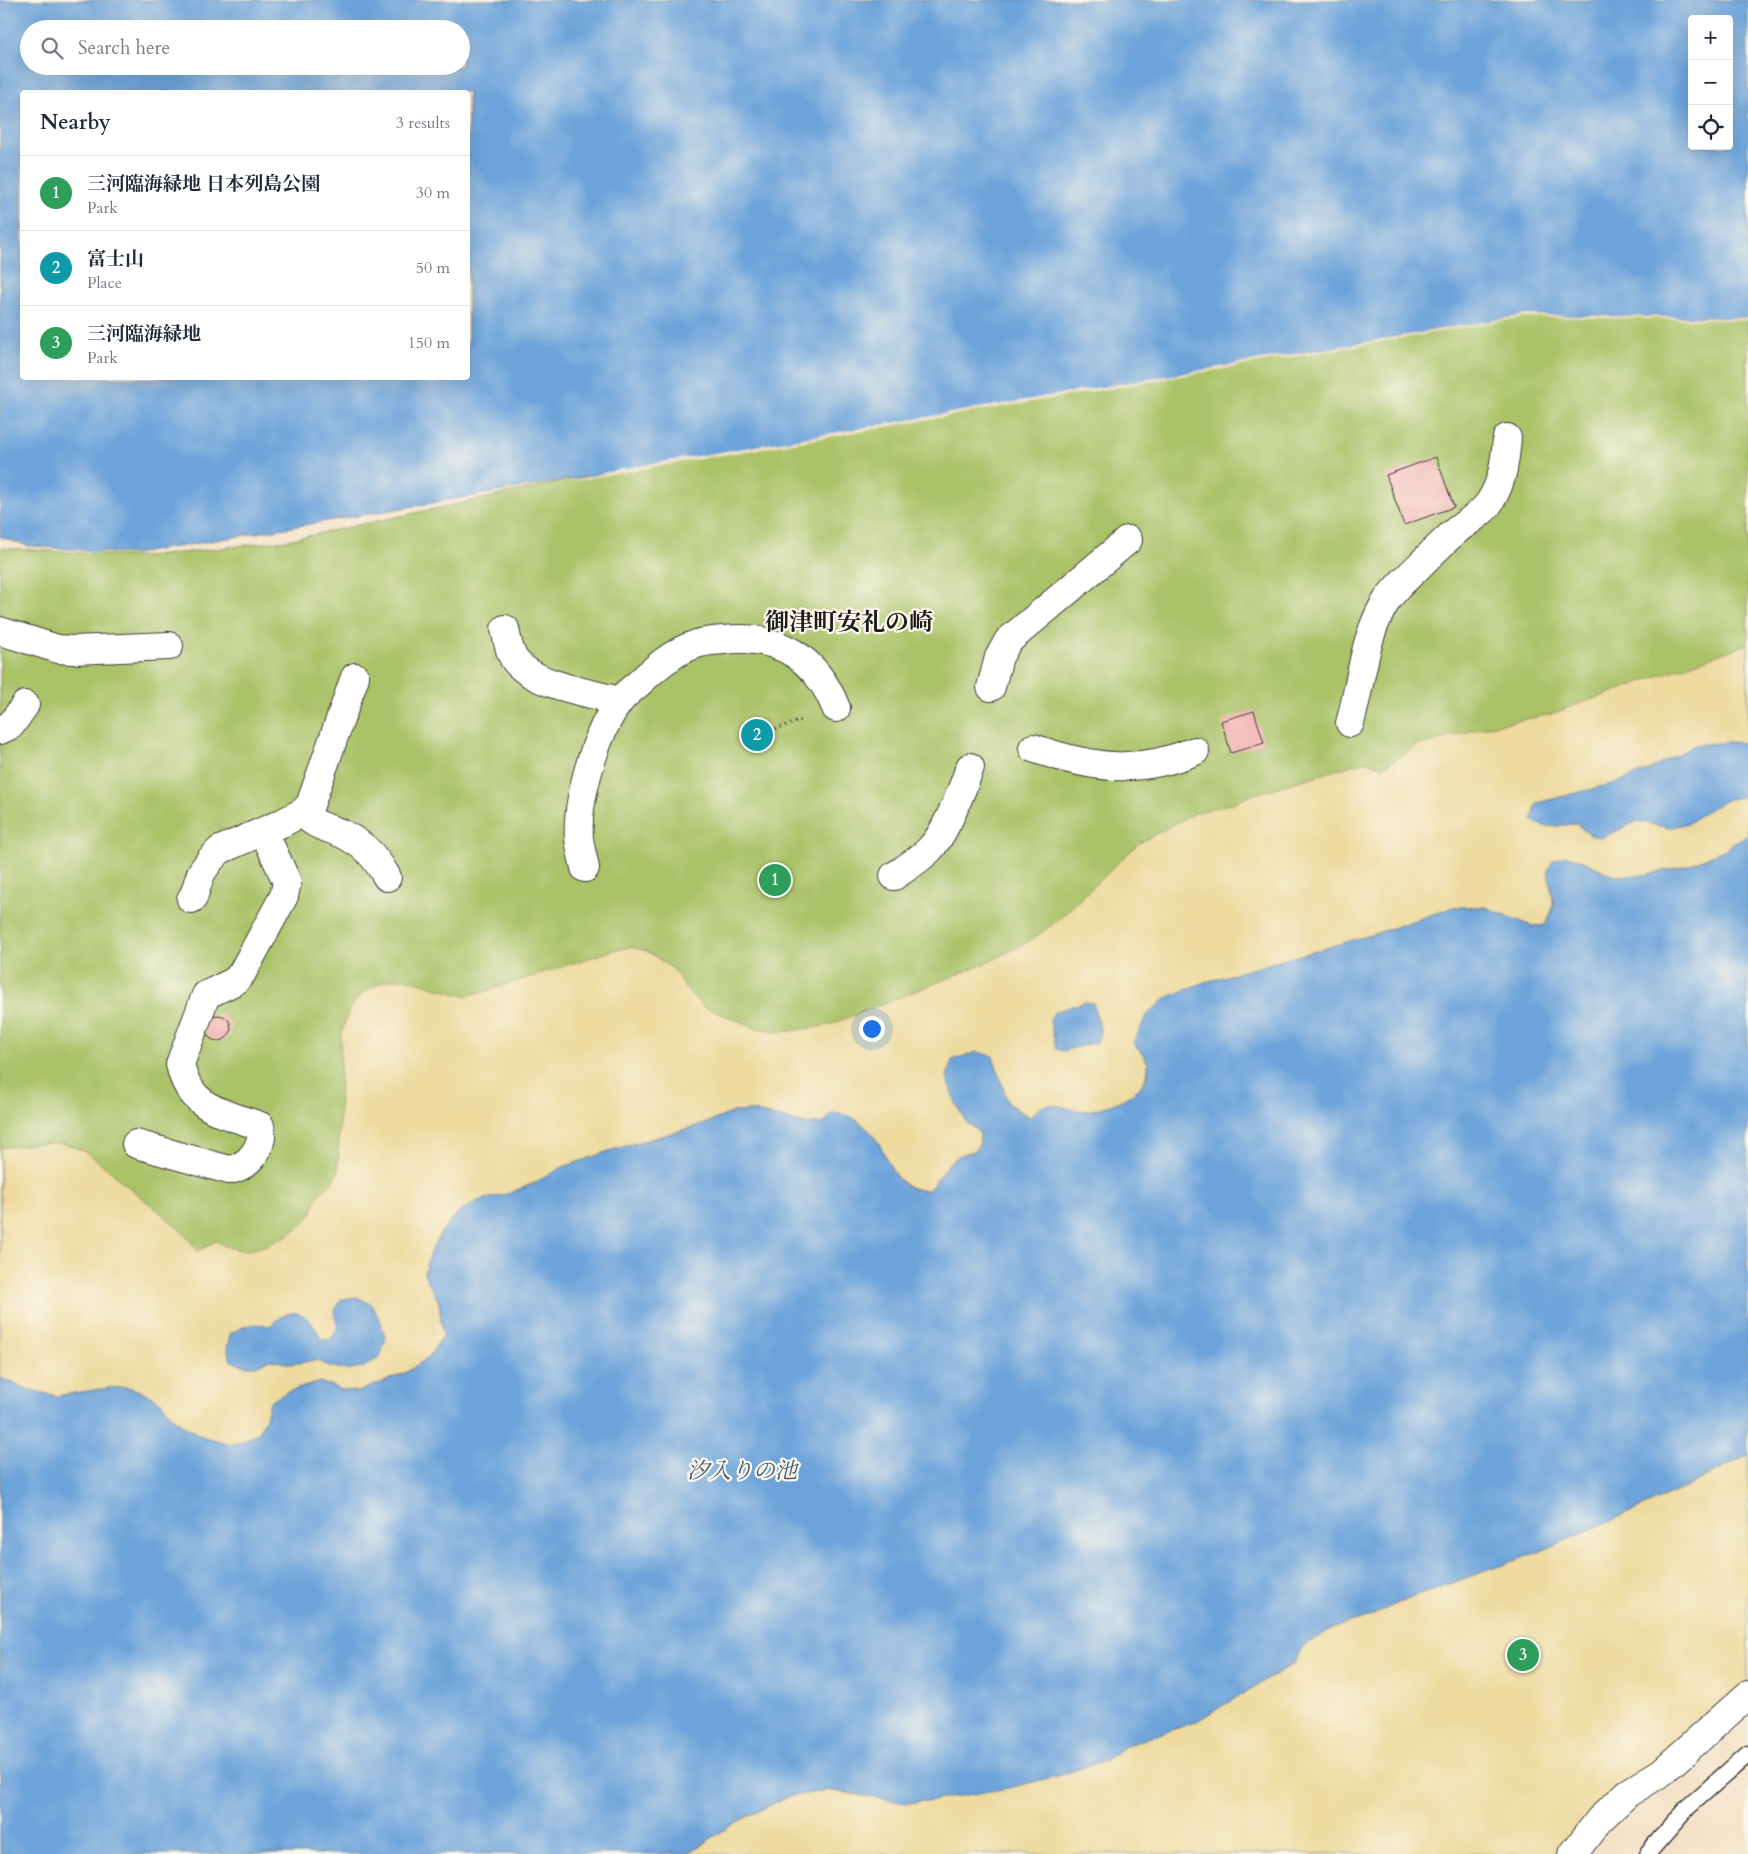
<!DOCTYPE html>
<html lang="en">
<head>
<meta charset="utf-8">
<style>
	:root { --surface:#fff; --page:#f2f2f3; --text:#1f2937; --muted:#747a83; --line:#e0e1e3; --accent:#2563eb }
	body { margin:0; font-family:Cardo,"Noto Serif JP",serif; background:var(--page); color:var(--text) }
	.controls { position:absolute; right:15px; top:15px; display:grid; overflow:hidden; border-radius:5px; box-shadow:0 5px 20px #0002 }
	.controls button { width:45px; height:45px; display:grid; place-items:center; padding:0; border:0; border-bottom:1px solid var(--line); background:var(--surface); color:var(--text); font:25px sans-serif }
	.you { position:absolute; left:871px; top:1028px; width:18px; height:18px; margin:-12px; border:4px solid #fff; border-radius:50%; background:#1a73e8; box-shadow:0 0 0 8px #1a73e833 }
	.badge { display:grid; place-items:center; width:32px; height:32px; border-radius:50%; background:var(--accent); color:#fff; font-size:16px; font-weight:700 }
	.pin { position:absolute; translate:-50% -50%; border:2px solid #fff; box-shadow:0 1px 5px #0006 }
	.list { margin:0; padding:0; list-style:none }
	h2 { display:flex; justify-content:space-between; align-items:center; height:65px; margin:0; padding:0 20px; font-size:21px }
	h2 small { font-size:16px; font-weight:400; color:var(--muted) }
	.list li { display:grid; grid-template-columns:32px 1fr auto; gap:15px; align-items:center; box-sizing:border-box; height:75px; padding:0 20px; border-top:1px solid var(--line) }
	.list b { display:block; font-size:19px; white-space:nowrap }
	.list p { margin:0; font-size:16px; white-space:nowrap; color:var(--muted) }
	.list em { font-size:16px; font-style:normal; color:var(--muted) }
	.icon { flex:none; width:28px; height:28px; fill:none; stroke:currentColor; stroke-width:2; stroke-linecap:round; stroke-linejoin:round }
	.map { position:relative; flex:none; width:1748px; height:1854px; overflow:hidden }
	.search { position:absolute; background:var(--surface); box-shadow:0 5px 20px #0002; left:20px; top:20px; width:450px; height:55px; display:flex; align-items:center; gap:12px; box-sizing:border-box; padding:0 18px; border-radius:28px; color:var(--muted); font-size:19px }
	.panel { position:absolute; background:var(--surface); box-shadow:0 5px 20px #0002; left:20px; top:90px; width:450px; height:290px; border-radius:5px }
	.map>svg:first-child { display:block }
	.green { fill:#aac267; stroke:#636f42 }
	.sand { fill:#eeda9e; stroke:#857b5d }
	.water { fill:#6ca3da; stroke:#44607b; fill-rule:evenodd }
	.pier { fill:#f4e2c7 }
	.building { fill:#f2acab }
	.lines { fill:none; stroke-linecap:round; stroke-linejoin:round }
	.lane-casing { stroke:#3c3a36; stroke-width:19 }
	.street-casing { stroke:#3c3a36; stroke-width:30 }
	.path { stroke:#3c3a36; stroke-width:3; stroke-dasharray:1 4; stroke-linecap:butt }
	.lane { stroke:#fff; stroke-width:16 }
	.street { stroke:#fff; stroke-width:28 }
	.labels { text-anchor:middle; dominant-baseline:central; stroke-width:4.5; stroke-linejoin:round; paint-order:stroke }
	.water-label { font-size:22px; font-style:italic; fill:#405971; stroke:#fbf7ec }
	.quarter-label { font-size:24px; font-weight:bold; fill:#1c1c1c; stroke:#fbf7ec }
</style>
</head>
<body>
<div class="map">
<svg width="1748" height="1854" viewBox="0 0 1748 1854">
	<rect width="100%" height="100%" fill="#fbf7ec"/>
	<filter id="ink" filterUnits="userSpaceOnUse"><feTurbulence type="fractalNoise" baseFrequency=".02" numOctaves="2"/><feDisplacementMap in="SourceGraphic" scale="10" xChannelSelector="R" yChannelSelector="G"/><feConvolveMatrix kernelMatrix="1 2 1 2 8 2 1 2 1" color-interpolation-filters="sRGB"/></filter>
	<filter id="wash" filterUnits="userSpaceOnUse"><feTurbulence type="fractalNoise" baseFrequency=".0096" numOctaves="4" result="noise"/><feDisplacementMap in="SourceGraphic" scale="20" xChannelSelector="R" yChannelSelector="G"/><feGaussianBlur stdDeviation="1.12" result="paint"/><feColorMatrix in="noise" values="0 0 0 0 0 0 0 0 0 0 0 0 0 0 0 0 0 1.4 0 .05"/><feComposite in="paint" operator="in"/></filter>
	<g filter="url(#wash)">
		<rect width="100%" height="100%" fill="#f4e2c7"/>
		<!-- green -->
		<path class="green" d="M1524,315l224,3v516l-608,252 -15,13 -1017,289 -52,8 -56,-18v-830l147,9 141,-17 334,-71z"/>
		<!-- sand -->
		<path class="sand" d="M1748,644v190l-24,16 -36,15 -42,10 -32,1 -35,-17 -29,25c4,19 5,26 -7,42h-11l-47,-19h-31l-80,27 -241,108c4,6 11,13 14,19 2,5 0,11 -1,16 -12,35 -85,37 -116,41l-22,-15 -15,-47 -27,66 14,11v10l-6,9c-23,1 -32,21 -45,38 -30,2 -40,-23 -50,-47l-55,-19h-19l-53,-13 -18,1 -27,11 -95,27 -105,44 -29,7 -36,30 -12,22 -6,20 15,29 4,34 -15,22 -23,15 -24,10 -23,9 -16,-2 -14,-6 -58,18 -4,16 -7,14 -15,9 -13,3 -27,-7 -19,-10 -13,-10 -11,-15 -15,-9 -19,-6 -19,1 -52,8 -26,-6 -30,-12v-230c21,-2 53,-9 72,-2 21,7 37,25 53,38 25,21 54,40 73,67l18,-10c9,5 18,9 29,9 20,-1 52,-17 64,-33 5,-7 5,-16 10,-22 8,-9 13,-12 19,-24l3,-136 8,-25 11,-15 20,-12 13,-4h16l54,17 20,-4 128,-41 19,-4 17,4 26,18 16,24 15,14 52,21 27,4 46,-7 158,-62 44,-23 27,-20 81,-77 56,-30 38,-10 19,-8 114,-34 17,6 34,-21 72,-20 59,-11z
			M1748,1455v232l-183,167h-878l48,-31 51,-26 43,-7 40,7 67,3 125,-25 44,-15 22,-15 68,-23 98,-58 10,-18 32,-19 30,-8 41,-20 133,-47 150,-66z"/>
		<!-- water -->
		<path class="water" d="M0,0h1748v318l-224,-3 -1389,239 -107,-8 -28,-9zM1692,19h37v127h-37zM29,29h432v37h-432zM22,92h446v286h-446z
			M1729,742l19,1v53l-19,3 -18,9 -22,15 -21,5 -30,-7 -37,17 -11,-3 -14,-11c-17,0 -29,8 -44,-4l5,-17 78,-20 32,-12 48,-26z
			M1748,834v621l-59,31 -150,66 -133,47 -41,20 -30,8 -32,19 -10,18 -98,58 -68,23 -22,15 -44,15 -52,13 -73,12 -29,3 -78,-13 -43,7 -51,26 -48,31h-687v-476l30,12 26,6 52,-8 19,-1 19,6 15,9 11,15 13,10 19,10 27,7 13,-3 15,-9 7,-14 4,-16 17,-10 33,-10 22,8 16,2 47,-19 23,-15 15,-22 -4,-34 -15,-28 6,-21 12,-22 17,-19 19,-11 29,-7 22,-8 34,-19 49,-17 95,-27 27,-11 18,-1 53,13h19l8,-11c5,1 10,1 15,2 12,4 26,18 32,29 13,22 16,49 50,46 14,-17 21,-37 45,-38l6,-9v-10l-14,-11 -13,-24 -6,-22 5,-16 25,-8 16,4 15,47 22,15c4,-6 9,-11 17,-13 12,-2 26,7 38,6 21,-1 74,-22 62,-50 -3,-6 -10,-13 -14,-18l14,-28 19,-17 36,-15 172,-49 80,-27h31l47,19h11l8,-10 3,-13 -6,-32 5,-11 13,-4 13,3 35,17 32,-1 43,-10 35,-15z
			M1085,1002l8,1 8,30 -4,9 -34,9 -7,-2 -6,-28 4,-9z
			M357,1297l14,7 9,16 6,18 -6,19 -16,10 -18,3 -17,-4 -13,-6 -24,4 -23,-4 -13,6h-10l-15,-5 -4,-12 3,-15c15,-9 23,-12 40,-8 25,-25 39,-12 52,14l9,-1 7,-10 -4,-17 7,-13z"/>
		<!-- pier -->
		<path class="pier" d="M1524,315l224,3v2l-224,-3 -969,167 67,-15z"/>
		<g id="blocks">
			<!-- building -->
			<path class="building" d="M1436,457l18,50 -50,18 -18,-50z
				M1254,711l10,32 -33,10 -10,-32z
				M205 1028a13 13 0 1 1 26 0a13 13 0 1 1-26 0Z"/>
		</g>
	</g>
	<g filter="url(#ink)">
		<use href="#blocks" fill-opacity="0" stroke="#3c3a36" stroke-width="1"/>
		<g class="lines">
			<!-- lane casing -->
			<g class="lane-casing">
				<path id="lane" d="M1647,1854l41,-47 60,-53"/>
			</g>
			<!-- street casing -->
			<g class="street-casing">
				<path id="street" d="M505,629c2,10 4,22 9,30 18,26 76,34 106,42
					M0,631l58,18 15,1 96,-4
					M991,687l8,-30 9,-16 120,-101
					M1350,723c12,-42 13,-86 37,-123 9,-13 21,-23 31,-33 13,-13 26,-26 39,-37 11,-9 27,-17 34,-30 12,-19 14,-40 16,-62
					M0,730l11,-5 14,-20
					M1033,748c58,20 103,27 162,3
					M303,812c8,13 26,16 40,22 23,12 31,21 44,43
					M585,868c-2,-10 -5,-20 -6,-30 -3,-37 17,-106 40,-136 5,-7 13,-13 19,-18 16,-15 35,-32 56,-39 9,-4 20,-4 30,-5 54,-6 92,17 112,68
					M894,876c12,-8 25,-16 35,-26 17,-17 33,-60 41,-83
					M191,899l2,-1 8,-25 10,-14 9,-9 62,-27 21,-11 7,-7 45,-128
					M136,1144l93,26c19,-3 37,-24 31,-44 -37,-13 -71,-17 -80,-62l26,-69 29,-14 7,-8 42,-77 3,-14 -23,-50
					M1573,1854l26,-34 29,-27 34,-21 86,-77"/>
			</g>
			<!-- path -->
			<path class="path" d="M757,735l45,-15"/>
			<!-- lane -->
			<use href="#lane" class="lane"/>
			<!-- street -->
			<use href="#street" class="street"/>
		</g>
	</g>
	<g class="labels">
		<!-- water labels -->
		<g class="water-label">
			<text x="742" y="1471">汐入りの池</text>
		</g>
		<!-- quarter labels -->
		<g class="quarter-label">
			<text x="849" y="622">御津町安礼の崎</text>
		</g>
	</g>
</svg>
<div class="controls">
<button>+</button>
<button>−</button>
<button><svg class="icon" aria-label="locate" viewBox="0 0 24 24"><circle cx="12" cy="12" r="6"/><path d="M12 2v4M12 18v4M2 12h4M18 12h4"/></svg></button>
</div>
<div class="you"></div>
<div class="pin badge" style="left:775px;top:880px;background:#2e9e5b">1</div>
<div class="pin badge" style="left:757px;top:735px;background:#0f9aa8">2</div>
<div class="pin badge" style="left:1523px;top:1655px;background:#2e9e5b">3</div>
<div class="search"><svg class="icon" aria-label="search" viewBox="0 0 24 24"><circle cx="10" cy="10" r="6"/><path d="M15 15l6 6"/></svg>Search here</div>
<section class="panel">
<h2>Nearby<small>3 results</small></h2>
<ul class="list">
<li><span class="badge" style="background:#2e9e5b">1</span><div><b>三河臨海緑地 日本列島公園</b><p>Park</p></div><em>30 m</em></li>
<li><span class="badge" style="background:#0f9aa8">2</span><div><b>富士山</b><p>Place</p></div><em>50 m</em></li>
<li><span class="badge" style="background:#2e9e5b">3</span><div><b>三河臨海緑地</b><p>Park</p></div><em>150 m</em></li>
</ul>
</section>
</div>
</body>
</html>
